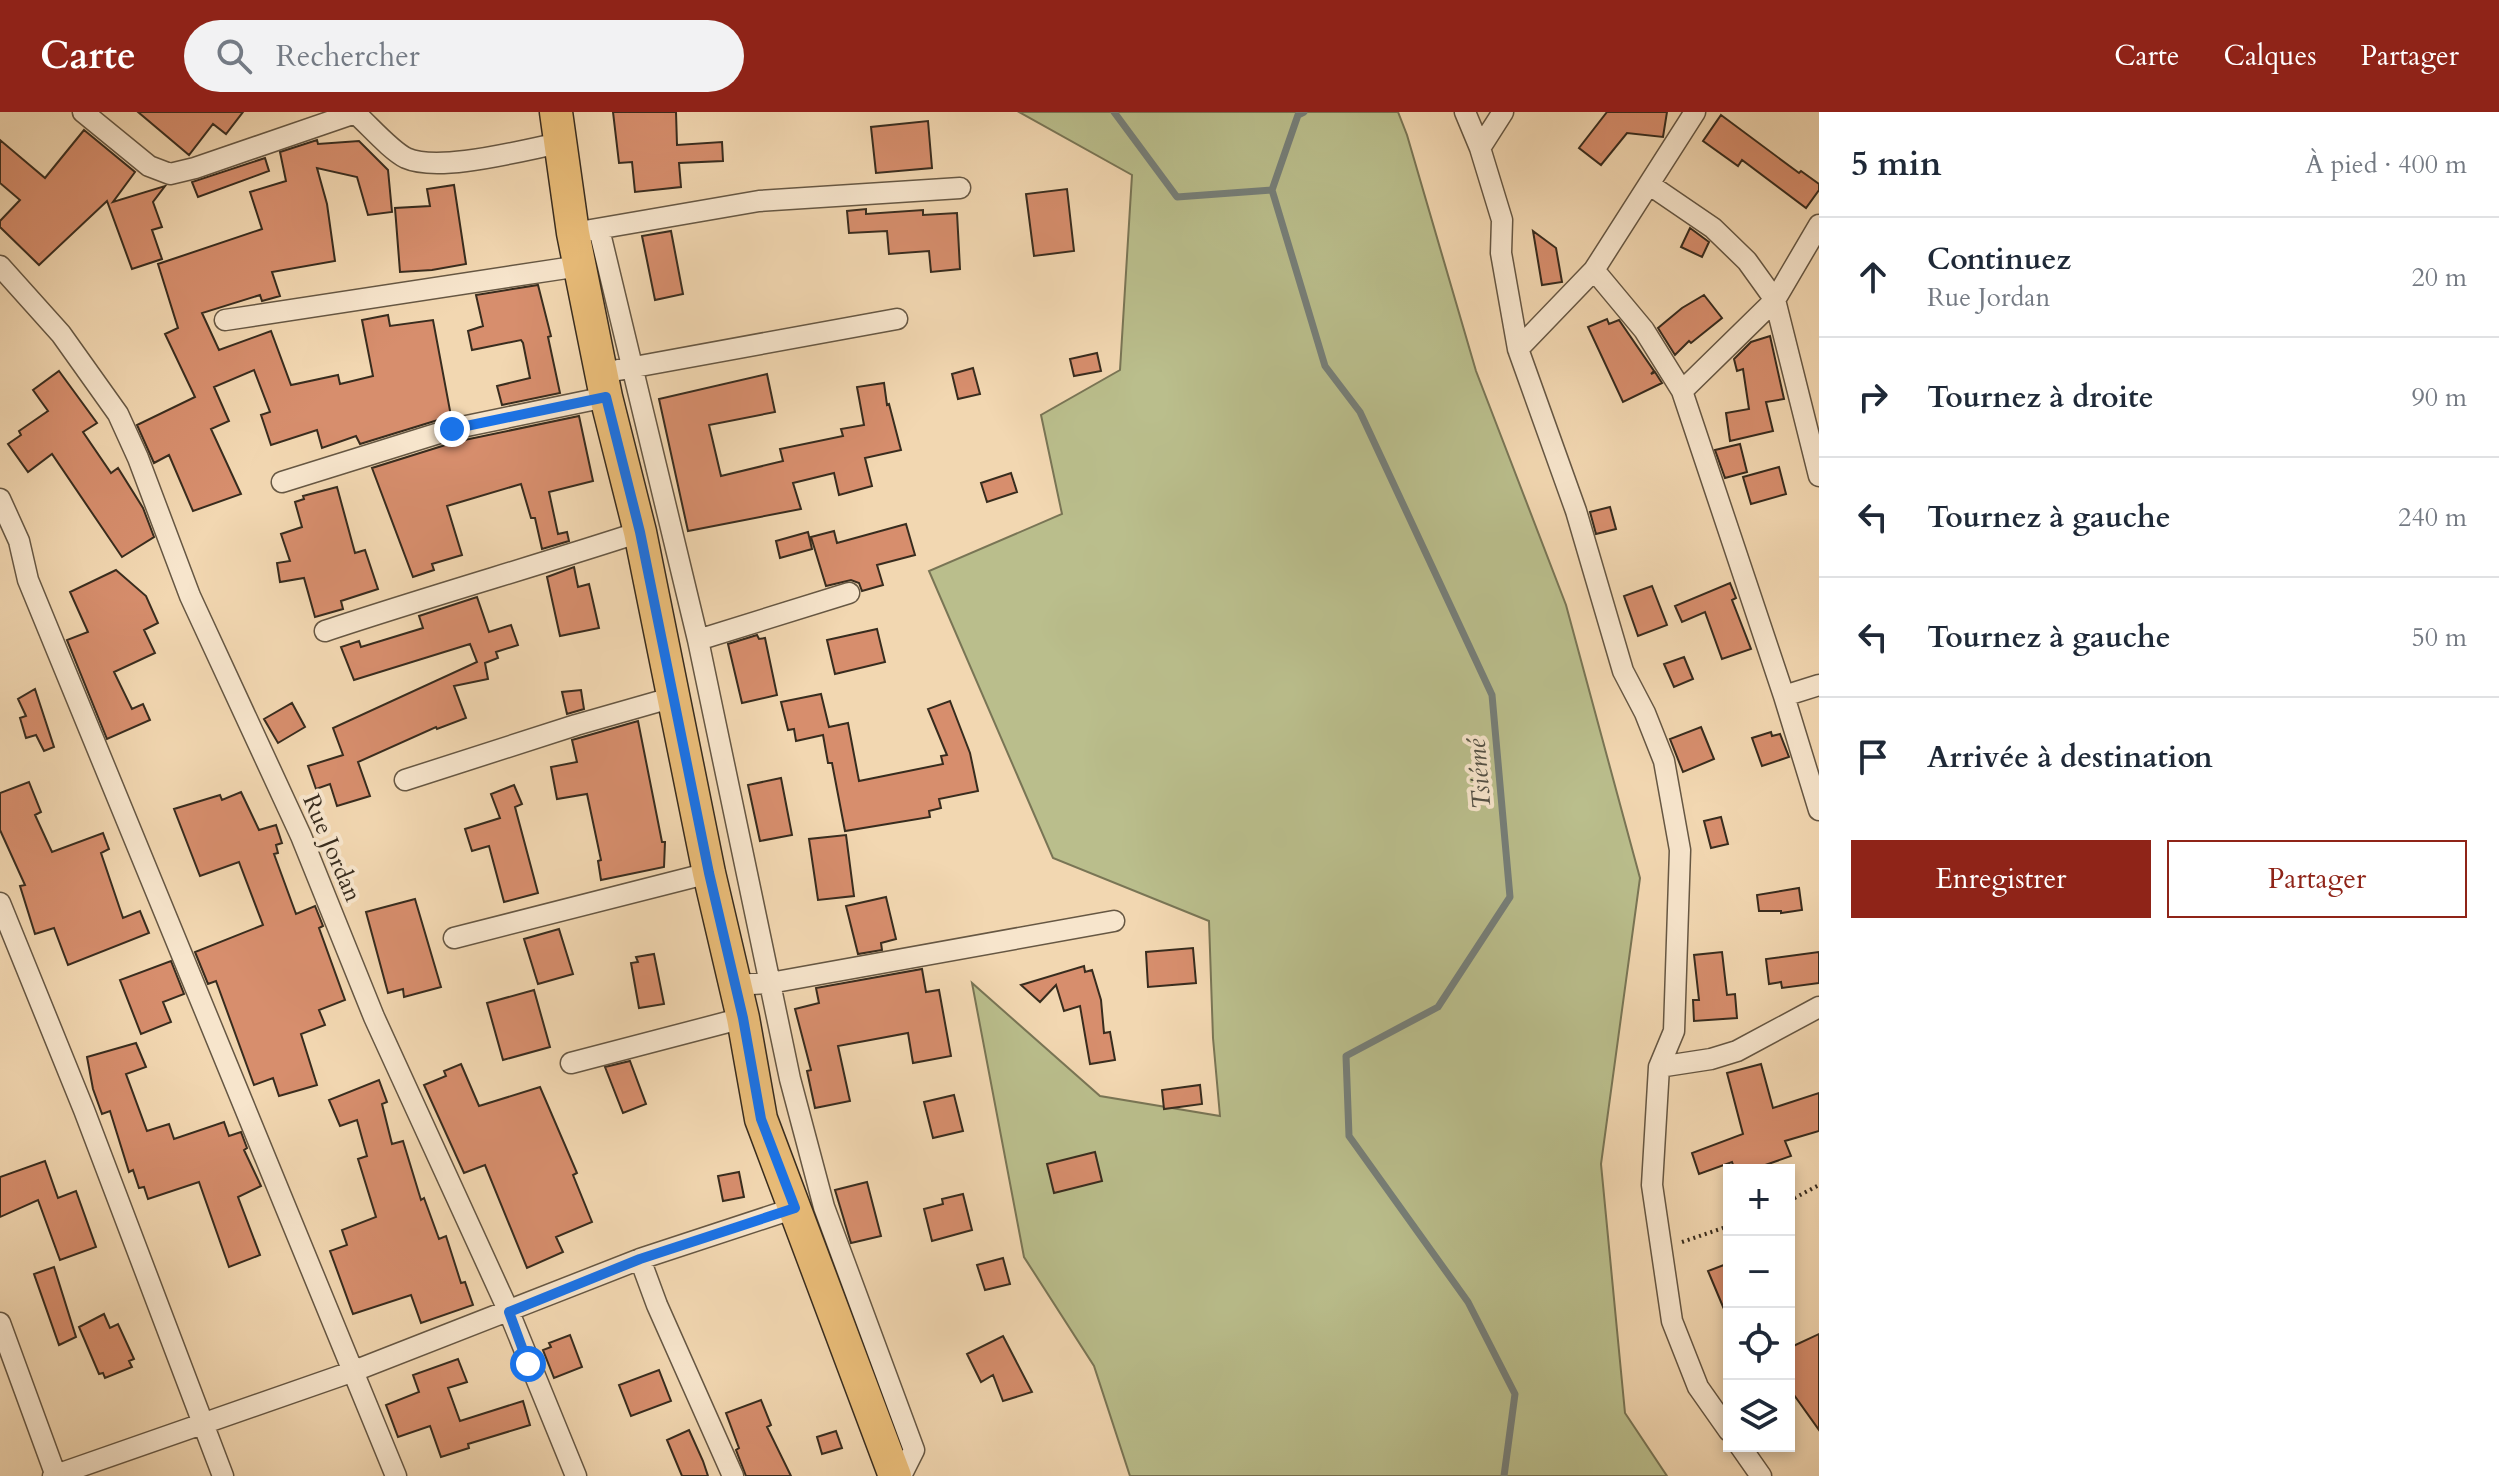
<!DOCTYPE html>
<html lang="fr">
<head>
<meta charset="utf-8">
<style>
	:root { --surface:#fff; --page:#f2f2f3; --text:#1f2937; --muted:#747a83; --line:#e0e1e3; --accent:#8f2418 }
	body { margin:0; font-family:Cardo,serif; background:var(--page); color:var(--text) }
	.controls { position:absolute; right:24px; bottom:24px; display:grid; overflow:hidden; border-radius:0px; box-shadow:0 4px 12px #0003 }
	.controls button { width:72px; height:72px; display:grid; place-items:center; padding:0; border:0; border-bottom:2px solid var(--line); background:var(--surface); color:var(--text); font:40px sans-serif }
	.stop { position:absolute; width:24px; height:24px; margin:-18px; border:6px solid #1a73e8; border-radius:50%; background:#fff }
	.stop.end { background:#1a73e8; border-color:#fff; box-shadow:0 2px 8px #0008 }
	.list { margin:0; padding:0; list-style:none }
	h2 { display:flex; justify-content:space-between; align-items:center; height:104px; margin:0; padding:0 32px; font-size:34px }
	h2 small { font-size:26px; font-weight:400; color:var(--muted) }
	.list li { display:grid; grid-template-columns:52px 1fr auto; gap:24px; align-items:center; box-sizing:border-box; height:120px; padding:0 32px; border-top:2px solid var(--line) }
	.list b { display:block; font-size:30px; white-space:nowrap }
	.list p { margin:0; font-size:26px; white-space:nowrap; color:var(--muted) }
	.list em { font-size:26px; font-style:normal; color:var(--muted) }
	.actions { display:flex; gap:16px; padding:24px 32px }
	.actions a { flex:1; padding:18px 0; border:2px solid var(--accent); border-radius:0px; text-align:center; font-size:28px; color:var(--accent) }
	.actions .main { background:var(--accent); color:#fff }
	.icon { flex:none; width:44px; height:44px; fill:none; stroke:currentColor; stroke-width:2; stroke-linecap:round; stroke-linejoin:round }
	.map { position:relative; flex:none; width:1819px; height:1364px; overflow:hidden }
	header { display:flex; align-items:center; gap:48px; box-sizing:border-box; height:112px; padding:0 40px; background:var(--accent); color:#fff }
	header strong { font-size:38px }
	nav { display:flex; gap:44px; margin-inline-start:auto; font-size:28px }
	.search { width:560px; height:72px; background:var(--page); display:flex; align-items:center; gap:20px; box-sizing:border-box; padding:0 28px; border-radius:44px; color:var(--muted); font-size:30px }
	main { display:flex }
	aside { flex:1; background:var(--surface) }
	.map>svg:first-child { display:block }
	.green { fill:#babe8c; stroke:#797555; stroke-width:2 }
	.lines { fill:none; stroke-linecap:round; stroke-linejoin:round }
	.stream { stroke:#767f79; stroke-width:7 }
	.building { fill:#d78e6d; stroke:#382c1e; stroke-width:2 }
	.street-casing { stroke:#665743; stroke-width:23 }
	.primary-casing { stroke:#382c1e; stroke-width:35 }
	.path { stroke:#382c1e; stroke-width:4; stroke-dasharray:2 4; stroke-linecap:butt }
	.street { stroke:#f7e5cc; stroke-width:20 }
	.primary { stroke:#e9bc78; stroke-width:32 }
	.route { stroke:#1a73e8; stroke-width:10 }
	.labels { text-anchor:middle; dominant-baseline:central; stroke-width:8; stroke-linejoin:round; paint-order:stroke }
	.street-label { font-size:24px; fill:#382c1e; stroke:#f7e5cc }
	.water-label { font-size:26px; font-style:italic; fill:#524f44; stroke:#f7e5cc }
</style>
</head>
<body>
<header>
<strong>Carte</strong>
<div class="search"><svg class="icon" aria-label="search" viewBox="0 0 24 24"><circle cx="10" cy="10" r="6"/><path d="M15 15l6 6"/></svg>Rechercher</div>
<nav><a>Carte</a><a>Calques</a><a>Partager</a></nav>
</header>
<main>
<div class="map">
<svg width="1819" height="1364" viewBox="0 0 1819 1364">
	<rect width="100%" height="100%" fill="#f2d7b1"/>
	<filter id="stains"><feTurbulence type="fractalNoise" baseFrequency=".0025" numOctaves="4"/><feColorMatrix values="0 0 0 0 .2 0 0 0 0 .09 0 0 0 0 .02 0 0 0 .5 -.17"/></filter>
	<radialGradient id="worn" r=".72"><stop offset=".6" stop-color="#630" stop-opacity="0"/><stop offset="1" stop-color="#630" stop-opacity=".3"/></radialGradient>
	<!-- green -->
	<path class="green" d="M1019,0h379l9,23 69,236 90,234 74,273 -39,286 24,249 42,63h-537l-36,-110 -70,-109 -52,-274 128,113 120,20 -7,-78 -4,-117 -156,-63 -124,-287 133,-57 -21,-99 79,-45 12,-195z"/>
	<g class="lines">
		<!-- stream -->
		<path class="stream" d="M1114,0l63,85 95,-7 53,176 35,46 132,283 18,202 -72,110 -92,49 3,80 119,166 47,92 -11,82
			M1272,78l26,-75 6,-3"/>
	</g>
	<!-- building -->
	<path class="building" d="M138,0h105l-17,22 -13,-10 -24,31z
		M613,0h63l1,33 45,-3 1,19 -44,2 2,24 -46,5 -3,-30 -13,1z
		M1607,0h60l-4,25 -36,-4 -26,32 -22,-17z
		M1721,3l78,58 2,-2 18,13v6l-13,18 -64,-48 -4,6 -35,-25z
		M928,9l4,47 -56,5 -5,-46z
		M84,18l51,42 -22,30 52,-16 -12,16 9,25 -10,3 10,29 -30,10 -25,-68 -68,64 -39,-38v-6l20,-21 -20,-17v-43l45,38z
		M317,28l1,4 41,-3 29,29 4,42 -24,3 -11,-38 -40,-9 10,36 8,57 -63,11 8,24 -18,5 -2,-6 -58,18 17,37 52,-19 20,54 47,-10 2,9 33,-8 -11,-56 26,-5 2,11 43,-6 18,96 -91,28 -4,-8 -34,12 -5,-18 -46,15 -10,-30 9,-3 -16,-42 -40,17 15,34 -18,8 30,65 -48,17 -24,-56 -15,8 -17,-38 58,-28 -30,-63 13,-6 -20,-64 104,-35 -12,-37 36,-11 -6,-29z
		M265,46l4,13 -71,26 -6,-15z
		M454,73l12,79 -34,6 -32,2 -5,-64 35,-2 -3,-17z
		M1067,77l7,62 -40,5 -8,-62z
		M866,97v5l57,-4v5l34,-2 3,56 -29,3 -2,-21 -40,3 -2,-23 -38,2 -2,-22z
		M1690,116l19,14 -7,15 -21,-10z
		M671,119l12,63 -28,6 -13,-64z
		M1533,119l23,17 6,34 -20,3z
		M538,173l13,51 -3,1 12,56 -58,12 -5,-19 33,-8 -7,-35 -2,-3 -49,10 -4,-19 15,-5 -7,-31z
		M1704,183l18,23 -31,25 -2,-2 -14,14 -17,-27 24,-20z
		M1607,207l2,5 10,-4 35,51 -3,3 4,-2 7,11 -39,19 -35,-75z
		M1770,224l14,63 -18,3 7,29 -43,10 -4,-28 23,-4 -6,-40 -6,2 -3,-12 17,-17z
		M1097,241l4,18 -27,5 -4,-17z
		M973,256l7,26 -22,5 -6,-25z
		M59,259l38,52 -14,9 28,41 7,-5 25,40 11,29 -32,20 -70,-103 -24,18 -20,-28 13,-9 -2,-4 29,-20 -15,-21z
		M767,262l8,38 -66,13 12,51 62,-15 -3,-12 63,-13 -2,-7 23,-4 -7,-38 27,-4 3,22 2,-1 12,46 -36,8 7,28 -33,9 -5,-22 -41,10 8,26 -113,22 -29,-132z
		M579,304l14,65 -44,11 9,42 9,-2 2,9 -27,8 -7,-31h-4l-10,-34 -74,22 15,49 -30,9 2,6 -21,7 -41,-109 83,-26z
		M1740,332l7,28 -22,6 -10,-28z
		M1779,355l7,27 -35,10 -8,-27z
		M1011,361l6,19 -30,10 -6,-19z
		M337,375l18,66 10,-3 13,39 -37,12 2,8 -28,8 -11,-39 -24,4 -3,-19 13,-2 -9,-27 21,-7 -7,-25 9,-3 -1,-3z
		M1610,395l6,22 -20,5 -6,-22z
		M906,412l9,31 -38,10 6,20 -21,6 -3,-8 -8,-3 -25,6 -15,-49 23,-6 3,12z
		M808,420l4,17 -32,9 -4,-17z
		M574,455l4,20 11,-3 10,44 -39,8 -13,-59z
		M116,458l30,26 12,27 -14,7 11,23 -41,19 18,37 11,-5 7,16 -43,19 -40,-99 21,-8 -18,-40z
		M1730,471l6,15 -4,2 19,49 -29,10 -17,-47 -23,10 -7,-16z
		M1652,474l15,39 -29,11 -14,-40z
		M477,485l12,35 22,-7 7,20 -22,7 2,6 -13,5 3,16 -34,7 12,32 -29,11 -1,-2 -78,35 12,34 -33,10 -7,-22 -14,5 -8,-23 35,-11 -10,-27 144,-66 -7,-18 -116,36 -13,-33 18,-6 2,6 62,-19 -4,-12z
		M877,517l8,33 -50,12 -8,-34z
		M757,523l2,4 6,-1 12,57 -35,8 -14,-59z
		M1684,545l9,22 -19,8 -10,-23z
		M35,577l19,58 -10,4 -8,-16 -10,3 -6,-20 6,-2 -8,-17z
		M581,578l3,19 -17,5 -5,-22z
		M821,582l8,33 19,-4 11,58 84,-17 -2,-8 6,-1 -19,-46 22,-8 20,52 8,38 -39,8 2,9 -12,3 1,6 -85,14 -13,-68h-4l-5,-28 -27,6 -2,-12 -6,1 -7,-28z
		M292,591l13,24 -27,16 -14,-24z
		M638,609l24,121h3l-1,25 -63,13 -3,-19 3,-1 -14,-66 -30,5 -6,-32 26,-5 -5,-22z
		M1701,615l13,32 -31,13 -13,-33z
		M1771,620l1,4 8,-2 9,23 -27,9 -10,-28z
		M781,666l11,57 -32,6 -12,-56z
		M29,670l12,30 -6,3 17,37 51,-19 6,16 -8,4 22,65 17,-7 9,22 -81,32 -14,-37 -19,6 -15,-48 5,-1 -25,-55v-37z
		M514,673l8,19 -7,3 23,86 -34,9 -15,-56 -17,5 -7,-22 35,-11 -9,-24z
		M241,680l18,38 17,-5 6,18 -6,2 2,8 -4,1 22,60 19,-8 8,20 -4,2 26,72 -26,10 6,15 -24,9 16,51 -38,11 -6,-18 -19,7 -38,-104 -8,3 -13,-32 68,-27 -24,-63 -39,14 -26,-67 46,-14 2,5z
		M1721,705l7,27 -17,4 -7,-27z
		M846,723l8,61 -36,4 -9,-61z
		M1799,776l3,22 -21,3v-2h-22l-2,-16z
		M886,785l10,42 -15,4 1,7 -24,4 -12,-48z
		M415,787l26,88 -37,10 -1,-8 -15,4 -22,-81z
		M559,817l14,45 -35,10 -14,-45z
		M1193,836l3,35 -48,4 -2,-35z
		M1722,840l5,43 8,-1 2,24 -43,3 -1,-21h6l-5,-45z
		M1819,840v31l-37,5 -1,-6 -12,2 -3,-25z
		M654,842l10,50 -25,4 -8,-45 7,-1 -2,-5z
		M171,849l13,33 -21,8 8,20 -30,12 -21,-54z
		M1084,854l1,6 7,-2 9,30 3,33 6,-1 5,28 -25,4 -10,-58 -16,5 -8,-26 -16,17 -19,-17z
		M922,857l4,23 13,-2 12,66 -38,7 -5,-30 -70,13 12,55 -35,7 -8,-37 4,-1 -16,-61 24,-6 -3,-15z
		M534,878l16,57 -47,13 -16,-57z
		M136,931l10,24 -20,7 21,57 22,-7 5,15 50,-17 5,14 12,-4 6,16 -3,2 17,36 -23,11 22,58 -31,12 -30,-85 -51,17 -4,-12 -5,1 -6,-18 -4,2 -19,-61 -8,3 -9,-25 -6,-32z
		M630,949l16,43 -23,9 -18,-46z
		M461,952l18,42 61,-19 37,86 -4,2 19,47 -36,15 7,15 -36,16 -42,-103 -21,8 -40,-88 22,-9 -2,-5z
		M1761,952l12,44 46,-15v38l-34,10 6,15 -40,14h-16l-3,-8 -33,12 -7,-21 51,-19 -16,-61z
		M379,968l8,22 -5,2 10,40 11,-3 18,59 3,-2 15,41 7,-3 15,47 4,-1 8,23 -52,18 -10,-28 -58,19 -23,-63 17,-6 -5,-15 34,-13 -18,-58 9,-3 -10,-36 -17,6 -11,-26z
		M1200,973l2,19 -38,5 -2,-19z
		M954,983l9,36 -30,7 -9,-36z
		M1095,1040l7,29 -48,12 -7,-29z
		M45,1049l13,37 18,-7 20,56 -36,13 -22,-60 -38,17v-40z
		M739,1060l5,25 -21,4 -5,-25z
		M867,1070l14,54 -30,7 -16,-53z
		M963,1082l9,36 -40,11 -8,-32 19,-5 -1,-5z
		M1003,1146l7,26 -25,6 -8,-25z
		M1729,1151v58l-21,-50z
		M54,1155l22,70 -17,8 -25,-71z
		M104,1202l6,14 8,-4 16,35 -5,2 3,6 -27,11 -2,-5 -4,1 -20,-47z
		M1819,1222v96l-30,-42v-40z
		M570,1223l12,32 -28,11 -11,-28 8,-3 -2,-4z
		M1003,1224l29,56 -29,9 -10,-26 -12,7 -14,-28z
		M458,1247l9,23 -19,6 12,33 63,-20 7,24 -62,19 1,4 -28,9 -11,-31 -32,11 -12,-32 33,-13 -6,-17z
		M659,1258l12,31 -40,15 -12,-31z
		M761,1288l10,25 -4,2 24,49h-45l-10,-26 3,-2 -13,-35z
		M689,1318l14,31 5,15h-26l-15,-36z
		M836,1319l6,17 -20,6 -5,-17z"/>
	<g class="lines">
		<!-- street casing -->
		<g class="street-casing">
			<path id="street" d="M83,0l66,54 21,8 25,-6 160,-55
				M354,0c14,12 36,38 52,46 33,15 117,-8 154,-15
				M1465,0l15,36 22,72 -1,33 17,96 58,162 47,160 22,42 19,48 16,89 -6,181 -15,36 -7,118 20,136 26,66 31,44
				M1480,36l23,-36
				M1650,73l63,43 34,33 28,39 44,176
				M599,117l99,411 92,439 34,128 90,243 -13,26
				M585,119l174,-30 201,-13
				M0,154l61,68 57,80 20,44 52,138 111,240 73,181 135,295 67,164
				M1594,158l50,60 38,61 102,305 35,114
				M225,208l355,-54
				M1518,237l76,-79 101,-158
				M618,258l279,-51
				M1682,279l93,-91 44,-75
				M282,370l170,-53 154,-32
				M0,387l19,42 9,39 368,896
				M325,519c105,-35 211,-65 315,-99
				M698,528l151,-47
				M1784,584l35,-11
				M405,668l171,-55 98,-28
				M0,791l84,207 139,366
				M454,826l255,-65
				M736,873l34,-2 344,-62
				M571,951l172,-45
				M1659,955l52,-8 26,-8 82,-44
				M640,1147l17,46 76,171
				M0,1211l56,153
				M1740,1334l21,30
				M53,1364l301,-105 286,-112 155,-51"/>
		</g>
		<!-- primary casing -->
		<g class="primary-casing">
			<path id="primary" d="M556,0l17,121 33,164 34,135 69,341 34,145 18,101 134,357"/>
		</g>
		<!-- path -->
		<path class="path" d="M1789,1089l30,-16
			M1682,1130l47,-16"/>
		<!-- street -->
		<use href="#street" class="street"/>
		<!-- primary -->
		<use href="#primary" class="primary"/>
	</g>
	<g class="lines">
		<!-- route -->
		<path class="route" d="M452,317l154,-32 34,135 69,341 34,145 18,101 34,89 -155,51 -131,53 19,52"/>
	</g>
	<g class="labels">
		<!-- street labels -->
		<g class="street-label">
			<text transform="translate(332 736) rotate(67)">Rue Jordan</text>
		</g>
		<!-- water labels -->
		<g class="water-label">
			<text transform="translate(1479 662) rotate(-95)">Tsiémé</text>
		</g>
	</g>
	<rect width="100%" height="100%" filter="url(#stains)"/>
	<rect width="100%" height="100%" fill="url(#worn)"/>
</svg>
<div class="controls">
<button>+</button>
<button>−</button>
<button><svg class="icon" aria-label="locate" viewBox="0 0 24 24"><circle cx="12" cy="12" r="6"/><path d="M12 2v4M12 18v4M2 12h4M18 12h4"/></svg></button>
<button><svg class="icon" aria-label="layers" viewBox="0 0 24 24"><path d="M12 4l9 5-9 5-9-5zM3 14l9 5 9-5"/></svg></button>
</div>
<div class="stop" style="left:528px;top:1252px"></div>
<div class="stop end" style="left:452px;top:317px"></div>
</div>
<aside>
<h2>5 min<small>À pied · 400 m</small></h2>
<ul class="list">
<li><svg class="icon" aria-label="ahead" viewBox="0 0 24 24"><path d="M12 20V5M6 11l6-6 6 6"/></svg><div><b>Continuez</b><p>Rue Jordan</p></div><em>20 m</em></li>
<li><svg class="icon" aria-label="right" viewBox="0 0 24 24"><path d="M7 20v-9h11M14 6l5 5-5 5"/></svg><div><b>Tournez à droite</b></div><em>90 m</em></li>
<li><svg class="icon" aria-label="left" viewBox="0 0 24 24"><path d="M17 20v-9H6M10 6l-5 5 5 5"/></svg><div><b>Tournez à gauche</b></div><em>240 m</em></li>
<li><svg class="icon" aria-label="left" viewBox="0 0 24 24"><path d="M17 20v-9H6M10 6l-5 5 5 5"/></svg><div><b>Tournez à gauche</b></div><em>50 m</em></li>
<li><svg class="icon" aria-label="arrive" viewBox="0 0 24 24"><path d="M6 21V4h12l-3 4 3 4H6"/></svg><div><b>Arrivée à destination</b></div></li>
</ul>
<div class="actions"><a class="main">Enregistrer</a><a>Partager</a></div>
</aside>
</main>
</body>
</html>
